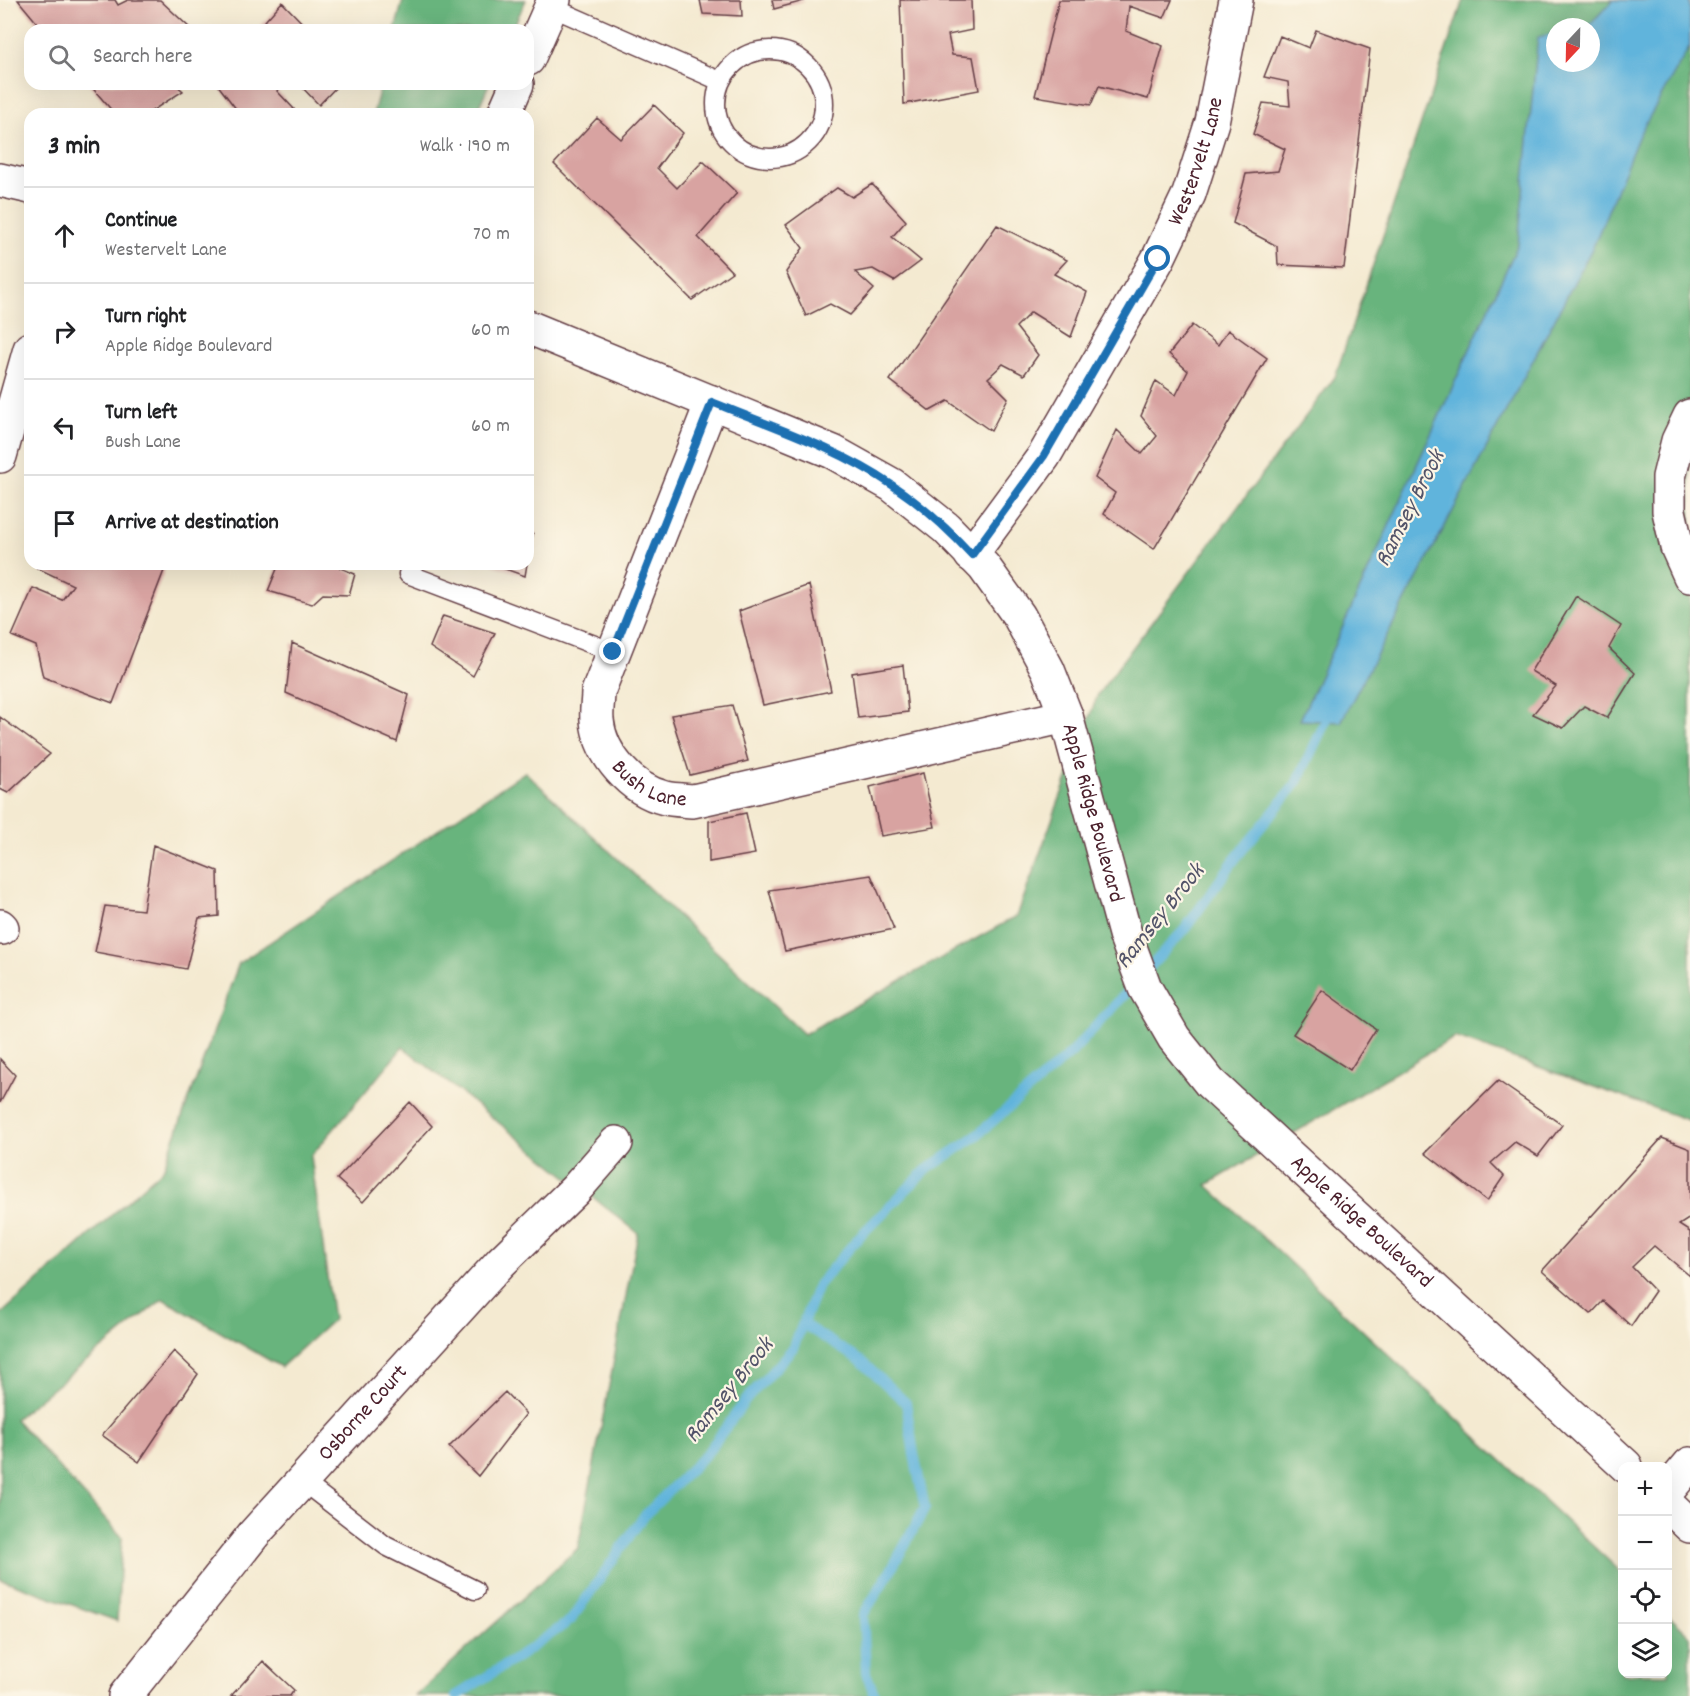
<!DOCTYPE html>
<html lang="en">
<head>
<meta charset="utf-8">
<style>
	:root { --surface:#fff; --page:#f6f6f6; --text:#202124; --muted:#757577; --line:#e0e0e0 }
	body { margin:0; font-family:Dekko,sans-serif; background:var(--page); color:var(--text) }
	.controls { position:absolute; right:18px; bottom:18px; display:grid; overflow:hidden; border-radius:12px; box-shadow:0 6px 24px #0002 }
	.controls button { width:54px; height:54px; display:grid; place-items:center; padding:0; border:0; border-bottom:2px solid var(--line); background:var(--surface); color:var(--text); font:30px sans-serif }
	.compass { position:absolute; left:1546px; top:18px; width:54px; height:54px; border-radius:50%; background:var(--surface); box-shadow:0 6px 24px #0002; rotate:202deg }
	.stop { position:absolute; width:18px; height:18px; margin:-14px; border:4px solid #1f6fb2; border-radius:50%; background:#fff }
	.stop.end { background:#1f6fb2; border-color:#fff; box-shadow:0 2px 6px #0008 }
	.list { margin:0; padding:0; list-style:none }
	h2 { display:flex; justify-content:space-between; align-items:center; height:78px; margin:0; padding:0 24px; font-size:26px }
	h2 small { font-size:20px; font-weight:400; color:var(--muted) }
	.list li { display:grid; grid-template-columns:39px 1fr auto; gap:18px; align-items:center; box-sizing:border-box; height:96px; padding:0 24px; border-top:2px solid var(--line) }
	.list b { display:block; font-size:22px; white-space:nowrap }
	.list p { margin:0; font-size:20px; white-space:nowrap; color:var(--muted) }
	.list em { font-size:20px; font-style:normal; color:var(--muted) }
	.icon { flex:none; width:33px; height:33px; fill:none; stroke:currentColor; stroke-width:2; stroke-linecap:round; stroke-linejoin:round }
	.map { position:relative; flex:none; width:1690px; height:1696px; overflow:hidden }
	.search { position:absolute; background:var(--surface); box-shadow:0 6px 24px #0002; left:24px; top:24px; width:510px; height:66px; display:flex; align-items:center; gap:15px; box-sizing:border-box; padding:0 21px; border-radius:18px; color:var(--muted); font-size:22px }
	.panel { position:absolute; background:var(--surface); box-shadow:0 6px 24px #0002; left:24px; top:108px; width:510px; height:462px; border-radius:18px }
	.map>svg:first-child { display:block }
	.forest { fill:#67b47d; stroke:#586a54; stroke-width:1.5; fill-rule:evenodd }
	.water { fill:#60b4dc; stroke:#556a84; stroke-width:1.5 }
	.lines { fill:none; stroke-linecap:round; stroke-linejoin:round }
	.stream { stroke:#60b4dc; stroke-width:10 }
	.building { fill:#d8a3a1 }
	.service-casing { stroke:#643d44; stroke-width:21 }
	.minor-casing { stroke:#643d44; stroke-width:36 }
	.service { stroke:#fff; stroke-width:18 }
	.minor { stroke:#fff; stroke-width:33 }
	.route { stroke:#1f6fb2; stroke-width:8 }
	.labels { text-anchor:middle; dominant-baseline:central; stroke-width:4.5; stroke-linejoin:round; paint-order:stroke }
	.street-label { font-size:22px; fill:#4a1f2b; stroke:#fcf5e5 }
	.water-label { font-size:24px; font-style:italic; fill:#525369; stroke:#fcf5e5 }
</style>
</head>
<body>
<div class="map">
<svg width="1690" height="1696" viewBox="0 0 1690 1696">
	<rect width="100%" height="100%" fill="#fcf5e5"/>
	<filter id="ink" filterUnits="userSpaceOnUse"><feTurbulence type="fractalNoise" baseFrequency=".0167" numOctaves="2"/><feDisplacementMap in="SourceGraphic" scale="12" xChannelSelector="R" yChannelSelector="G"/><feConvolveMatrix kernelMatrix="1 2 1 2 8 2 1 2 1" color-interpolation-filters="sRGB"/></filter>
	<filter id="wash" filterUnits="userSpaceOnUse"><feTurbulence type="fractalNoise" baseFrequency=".008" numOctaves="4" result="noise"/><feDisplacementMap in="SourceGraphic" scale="24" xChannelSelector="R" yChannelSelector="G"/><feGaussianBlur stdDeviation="1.35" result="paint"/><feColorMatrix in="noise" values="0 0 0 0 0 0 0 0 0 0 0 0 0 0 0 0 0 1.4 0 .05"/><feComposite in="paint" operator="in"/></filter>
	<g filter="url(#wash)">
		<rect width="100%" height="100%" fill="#f4ead1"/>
		<!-- forest -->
		<path class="forest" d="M403,0h123l-14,30h-117z
			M1463,0h227v1121l-235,-84 -248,148 415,388v101h46v-59l22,21v60h-1275l163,-148 60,-315 -235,-186 -92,109 22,164 -52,47 -118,-68 -148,120 107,118 -5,84 -117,-42v-264l163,-146 76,-206 286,-191 279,262 213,-118 81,-222 237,-317zM1555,27h36v36h-36z
			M381,84h108l-13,30h-103z"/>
		<!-- water -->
		<path class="water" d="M1613,0h77v46l-51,89 -45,110 -253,477 -41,-2 218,-476 20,-207 17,-4v30h36v-36h-6l3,-1z"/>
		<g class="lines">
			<!-- stream -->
			<path class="stream" d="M803,1324l58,37 45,42 8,51 11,54 -34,62 -28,45 3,58 9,23
				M456,1696l65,-41 50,-35 72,-103 64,-64 39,-53 47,-52 25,-63 41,-48 67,-67 49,-33 96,-84 114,-124 50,-70 61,-75 36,-76"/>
		</g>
		<g id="blocks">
			<!-- building -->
			<path class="building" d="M18,0h97l3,5 10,-5h32l32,30h-149z
				M700,0h41l1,16 -39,-2z
				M772,0h32v1l-30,8z
				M900,0h71l1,30 -24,5 4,20 21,2 6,33 -75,14z
				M1059,0h113l-8,18 -35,-12 -3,25 37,15 -15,53 -49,-13 -8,19 -56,-9z
				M282,2l27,28h-52z
				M1316,30l54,19 -26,219 -66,-3 -1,-19 -44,-23 13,-49 32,-3 7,-22 -32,-15 10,-31 27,3 -2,-24 -24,-5 16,-41 29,12z
				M89,84h86l8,7 -36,23h-32z
				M217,84h65l-5,7 17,18 -5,5h-49z
				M299,84h40l-20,21z
				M654,105l29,28 -26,35 20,20 26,-27 34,32 -39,44 34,35 -40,28 -138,-136 43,-46 24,21z
				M872,184l34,37 -14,16 29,24 -27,20 -21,-12 -18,3 19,17 -24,26 -20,-11 -24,12 -20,-44 17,-24 -17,-23 51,-37 15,9z
				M997,225l70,35 -13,14 33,18 -16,45 -40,-25 -15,15 22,28 -14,20 -21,-11 -15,14 20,20 -17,33 -43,-30 -18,10 -40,-31z
				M1192,325l26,20 10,-15 39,28 -113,191 -50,-35 11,-21 -20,-15 22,-48 25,24 15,-18 -16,-20 15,-35 20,14 12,-24 -19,-17z
				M528,532l5,2 -4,21h-1z
				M40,564h117l8,4 -52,135 -70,-26 -7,-31 -24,-10 21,-48 29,12 11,-15 -36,-17z
				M279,564h52l24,10 -6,21 -26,-1 -11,10 -44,-13z
				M491,564h36l-2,12z
				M809,585l22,106 -68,14 -24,-94z
				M1576,596l45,30 -12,22 26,25 -28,45 -23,-12 -21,22 -30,-14 23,-28 -25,-15z
				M443,616l52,17 -22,43 -43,-29z
				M292,643l117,52 -12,47 -111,-49z
				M903,665l5,47 -50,6 -6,-45z
				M732,705l16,56 -58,14 -19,-60z
				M0,717l50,37 -42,39 -8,-4z
				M923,773l12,54 -54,9 -11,-49z
				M746,813l9,41 -46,8v-41z
				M153,845l65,26 1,45 -20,2 -13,51 -91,-17 10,-46 38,4z
				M871,875l23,54 -109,22 -16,-61z
				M1322,990l54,39 -26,41 -57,-36z
				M0,1059l15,16 -15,28z
				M1498,1081l64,44 -24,31 -23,-14 -24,21 13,13 -17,25 -62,-48z
				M410,1102l22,24 -69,76 -26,-23z
				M1662,1138l28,11v69l-11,7 11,7v44l-36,-30 -22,21 23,24 -24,35 -28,-25 -12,13 -49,-43z
				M174,1351l24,23 -59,88 -37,-27z
				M505,1392l21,22 -48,62 -29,-29z
				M263,1661l31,29 -4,6h-59z"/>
		</g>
	</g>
	<g filter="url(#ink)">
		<use href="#blocks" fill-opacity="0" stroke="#643d44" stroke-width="1.5"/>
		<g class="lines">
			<!-- service casing -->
			<g class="service-casing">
				<path id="service" d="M551,7l169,74
					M716 104a54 54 0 1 1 108 0a54 54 0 1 1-108 0Z
					M408,574l205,78
					M302,1481l84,65 89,44"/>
			</g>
			<!-- minor casing -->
			<g class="minor-casing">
				<g id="minor">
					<path d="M528,59l26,-59"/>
					<path d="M504,114l13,-30"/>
					<path d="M0,180l30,7"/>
					<path id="s1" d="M528,327l305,125 59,33 54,43 38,39 35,49 29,54 18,46 59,218 20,54 29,50 36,45 416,383"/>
					<path id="s2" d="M712,402l-114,290c0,9 -2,19 -1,28 3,35 35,70 68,78 9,2 19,2 28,3l373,-85"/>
					<path d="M1690,416l-12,25 -9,36v34l8,36 13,29"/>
					<path d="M0,456l30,-107"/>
					<path id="s3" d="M971,555l73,-99 114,-197 31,-65 23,-72 24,-122"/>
					<path d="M0,926l2,2"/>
					<path d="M1668,1490l22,-26"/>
					<path d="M1668,1505l22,21"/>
					<path id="s4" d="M125,1696l129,-162 247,-272 74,-72 41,-47"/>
				</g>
			</g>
			<!-- service -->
			<use href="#service" class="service"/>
			<!-- minor -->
			<use href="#minor" class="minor"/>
		</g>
	</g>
	<g class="lines" filter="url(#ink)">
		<!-- route -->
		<path class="route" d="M613,652l99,-250c61,25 126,46 180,83 30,20 56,44 80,70l72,-99 114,-197"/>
	</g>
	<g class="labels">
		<!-- street labels -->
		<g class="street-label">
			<text stroke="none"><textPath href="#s3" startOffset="456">Westervelt Lane</textPath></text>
			<text stroke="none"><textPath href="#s2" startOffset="429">Bush Lane</textPath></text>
			<text stroke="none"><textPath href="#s1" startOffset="792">Apple Ridge Boulevard</textPath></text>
			<text stroke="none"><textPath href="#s1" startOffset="1296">Apple Ridge Boulevard</textPath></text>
			<text stroke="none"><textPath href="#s4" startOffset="370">Osborne Court</textPath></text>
		</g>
		<!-- water labels -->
		<g class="water-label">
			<text transform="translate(1411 509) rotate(-63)">Ramsey Brook</text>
			<text transform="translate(1161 917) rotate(-51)">Ramsey Brook</text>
			<text transform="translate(730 1391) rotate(-51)">Ramsey Brook</text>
		</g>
	</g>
</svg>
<div class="controls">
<button>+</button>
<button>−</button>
<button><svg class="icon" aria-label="locate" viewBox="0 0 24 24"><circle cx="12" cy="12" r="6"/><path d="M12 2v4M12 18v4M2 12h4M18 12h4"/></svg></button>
<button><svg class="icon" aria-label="layers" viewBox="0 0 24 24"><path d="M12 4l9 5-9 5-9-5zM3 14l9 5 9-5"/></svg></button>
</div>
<svg class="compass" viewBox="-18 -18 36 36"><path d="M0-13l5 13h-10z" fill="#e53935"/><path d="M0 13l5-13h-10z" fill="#757577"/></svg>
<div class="stop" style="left:1158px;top:259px"></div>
<div class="stop end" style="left:613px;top:652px"></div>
<div class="search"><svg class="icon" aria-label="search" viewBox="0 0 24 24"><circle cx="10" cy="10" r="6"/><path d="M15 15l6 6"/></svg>Search here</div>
<section class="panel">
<h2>3 min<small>Walk · 190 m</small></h2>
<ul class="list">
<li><svg class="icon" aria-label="ahead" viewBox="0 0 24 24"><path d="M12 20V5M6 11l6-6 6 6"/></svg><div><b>Continue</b><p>Westervelt Lane</p></div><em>70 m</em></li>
<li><svg class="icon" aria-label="right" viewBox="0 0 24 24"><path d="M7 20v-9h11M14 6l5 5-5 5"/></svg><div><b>Turn right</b><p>Apple Ridge Boulevard</p></div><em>60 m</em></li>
<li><svg class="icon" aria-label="left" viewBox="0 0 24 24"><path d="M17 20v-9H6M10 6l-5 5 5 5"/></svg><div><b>Turn left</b><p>Bush Lane</p></div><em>60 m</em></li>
<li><svg class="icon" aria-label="arrive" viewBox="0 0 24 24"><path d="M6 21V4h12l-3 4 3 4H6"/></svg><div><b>Arrive at destination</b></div></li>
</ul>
</section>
</div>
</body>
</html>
